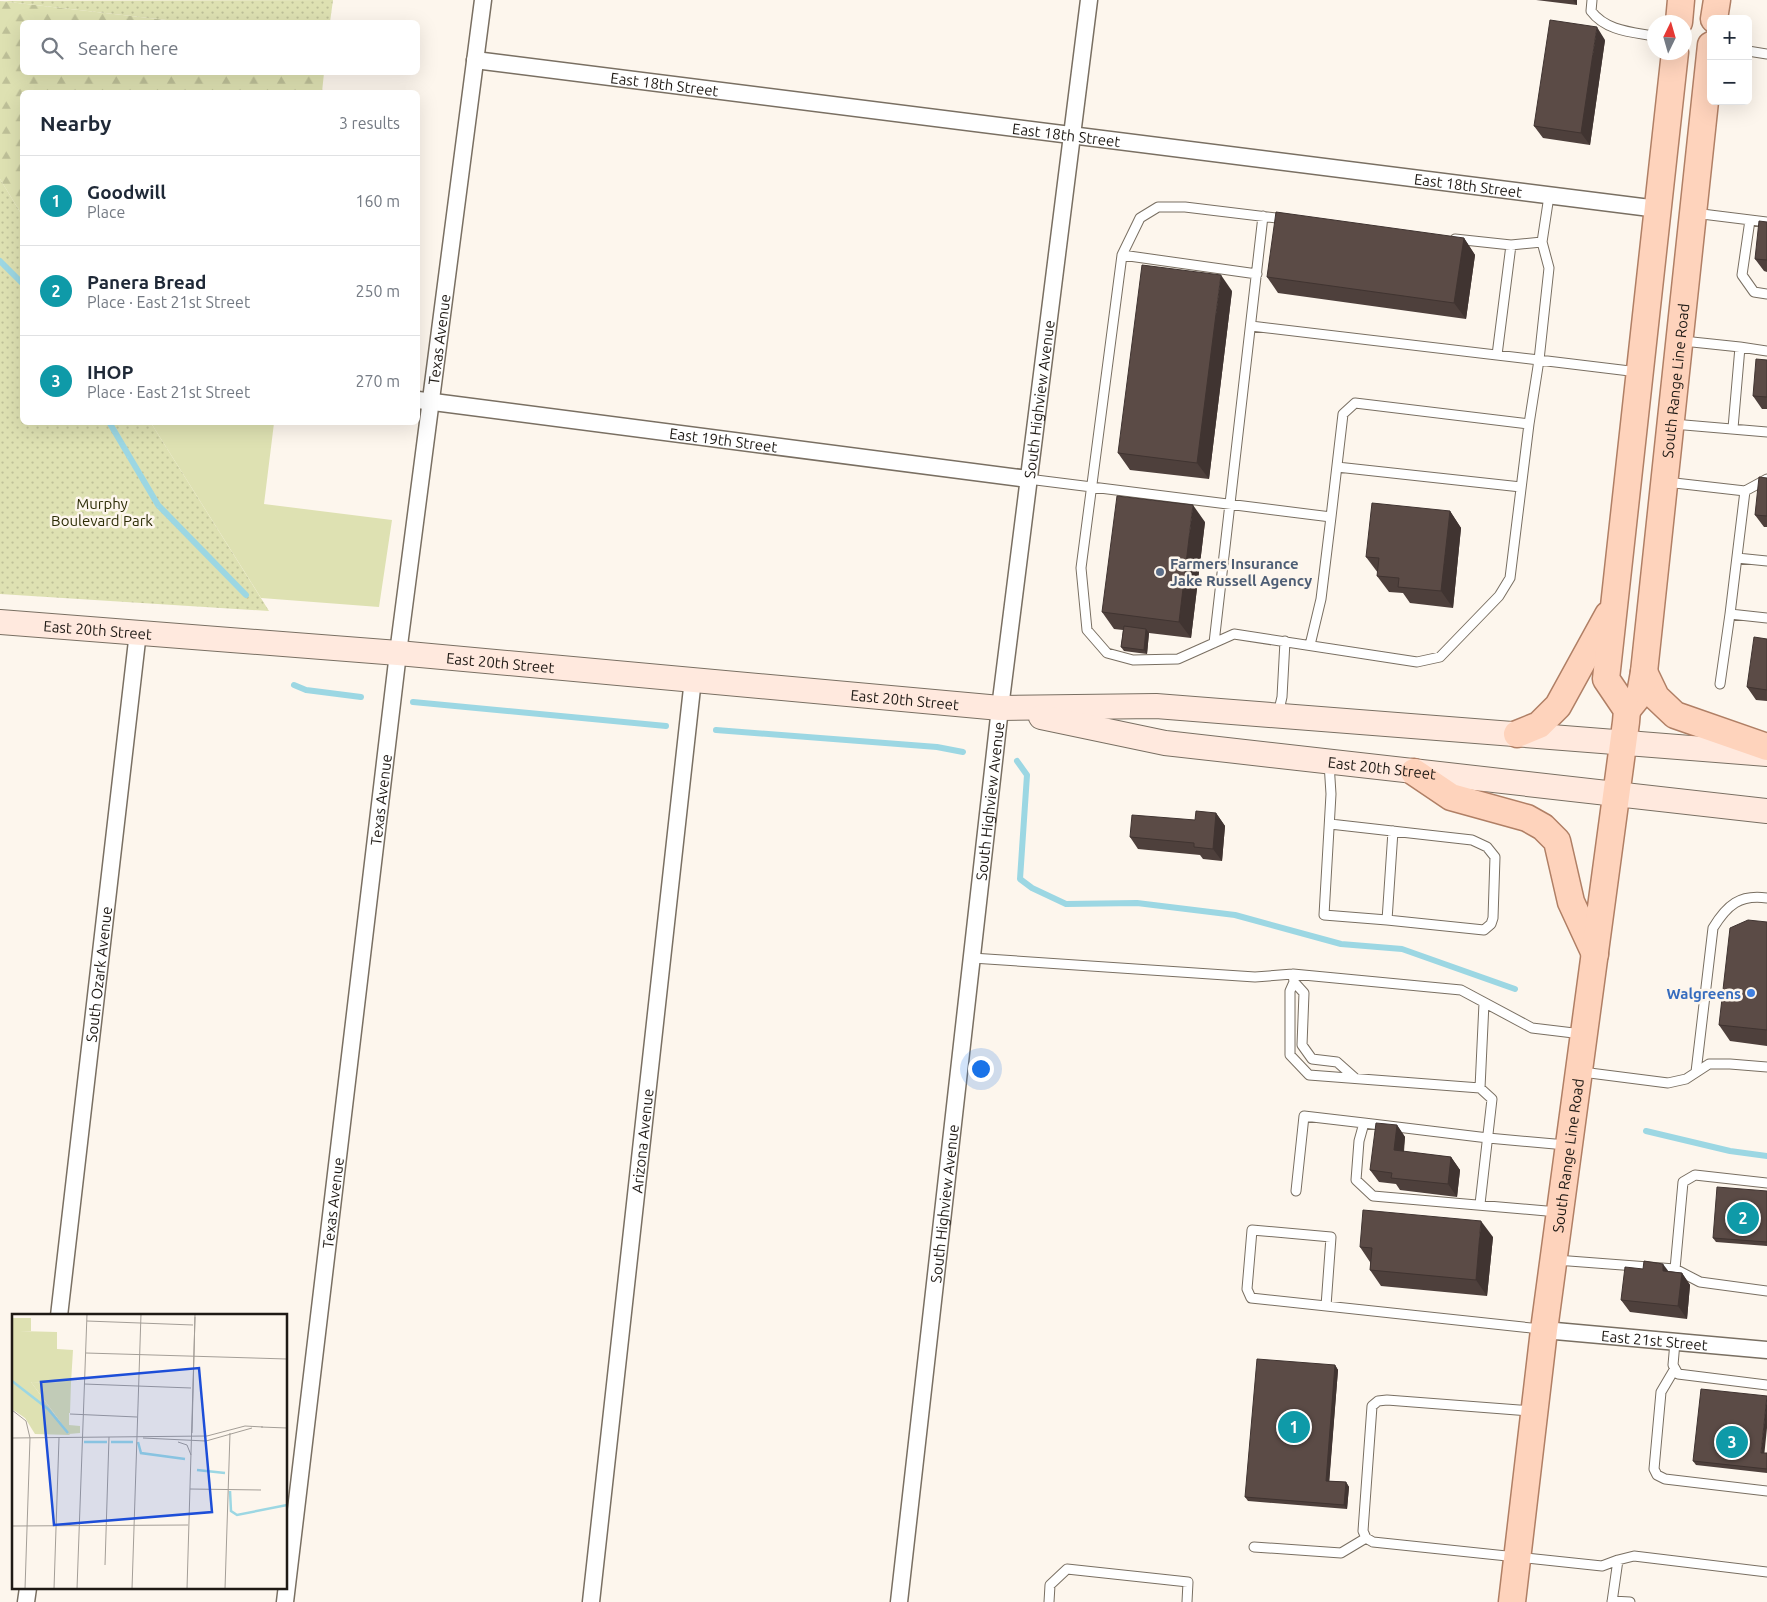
<!DOCTYPE html>
<html lang="en">
<head>
<meta charset="utf-8">
<style>
	:root { --surface:#fff; --page:#f2f2f3; --text:#1f2937; --muted:#747a83; --line:#e0e1e3; --accent:#c83d23 }
	body { margin:0; font-family:Ubuntu,sans-serif; background:var(--page); color:var(--text) }
	.controls { position:absolute; right:15px; top:15px; display:grid; overflow:hidden; border-radius:8px; box-shadow:0 5px 20px #0002 }
	.controls button { width:45px; height:45px; display:grid; place-items:center; padding:0; border:0; border-bottom:1px solid var(--line); background:var(--surface); color:var(--text); font:25px sans-serif }
	.compass { position:absolute; left:1647px; top:15px; width:45px; height:45px; border-radius:50%; background:var(--surface); box-shadow:0 5px 20px #0002; rotate:5deg }
	.you { position:absolute; left:980px; top:1068px; width:18px; height:18px; margin:-12px; border:4px solid #fff; border-radius:50%; background:#1a73e8; box-shadow:0 0 0 8px #1a73e833 }
	.badge { display:grid; place-items:center; width:32px; height:32px; border-radius:50%; background:var(--accent); color:#fff; font-size:16px; font-weight:700 }
	.pin { position:absolute; translate:-50% -50%; border:2px solid #fff; box-shadow:0 1px 5px #0006 }
	.list { margin:0; padding:0; list-style:none }
	h2 { display:flex; justify-content:space-between; align-items:center; height:65px; margin:0; padding:0 20px; font-size:21px }
	h2 small { font-size:16px; font-weight:400; color:var(--muted) }
	.list li { display:grid; grid-template-columns:32px 1fr auto; gap:15px; align-items:center; box-sizing:border-box; height:90px; padding:0 20px; border-top:1px solid var(--line) }
	.list b { display:block; font-size:19px; white-space:nowrap }
	.list p { margin:0; font-size:16px; white-space:nowrap; color:var(--muted) }
	.list em { font-size:16px; font-style:normal; color:var(--muted) }
	.icon { flex:none; width:28px; height:28px; fill:none; stroke:currentColor; stroke-width:2; stroke-linecap:round; stroke-linejoin:round }
	.map { position:relative; flex:none; width:1767px; height:1602px; overflow:hidden }
	.search { position:absolute; background:var(--surface); box-shadow:0 5px 20px #0002; left:20px; top:20px; width:400px; height:55px; display:flex; align-items:center; gap:12px; box-sizing:border-box; padding:0 18px; border-radius:8px; color:var(--muted); font-size:19px }
	.panel { position:absolute; background:var(--surface); box-shadow:0 5px 20px #0002; left:20px; top:90px; width:400px; height:335px; border-radius:8px }
	.map>svg:first-child { display:block }
	.grass { fill:#dee1b2 }
	.forest { fill:url(#forest-firs) }
	.park { fill:url(#park-dots) }
	.lines { fill:none; stroke-linecap:round; stroke-linejoin:round }
	.stream { stroke:#9cd7e3; stroke-width:6 }
	.lane-casing { stroke:#796f62; stroke-width:11 }
	.street-casing { stroke:#796f62; stroke-width:19 }
	.secondary-casing { stroke:#796f62; stroke-width:26 }
	.primary-casing { stroke:#b07f65; stroke-width:29 }
	.lane { stroke:#fff; stroke-width:9 }
	.street { stroke:#fff; stroke-width:16 }
	.secondary { stroke:#ffe9de; stroke-width:24 }
	.primary { stroke:#fed3bc; stroke-width:26 }
	.wall { fill:#4e403c }
	.shaded-wall { fill:#403431 }
	.building { fill:#5b4b46; stroke:#403431 }
	.service-dot { fill:#5c6f8a; stroke:#fdf6ed; stroke-width:2 }
	.shop-dot { fill:#3f7fe0; stroke:#fdf6ed; stroke-width:2 }
	.labels { text-anchor:middle; dominant-baseline:central; stroke-width:5; stroke-linejoin:round; paint-order:stroke }
	.street-label { font-size:15px; fill:#1f1a15; stroke:#fdf6ed }
	.park-label { font-size:15px; fill:#2d2d07; stroke:#fdf6ed }
	.service-label { font-size:15px; font-weight:bold; fill:#4e5e75; stroke:#fdf6ed; text-anchor:start }
	.shop-label { font-size:15px; font-weight:bold; fill:#366cbe; stroke:#fdf6ed; text-anchor:end }
	.inset-river { fill:none; stroke:#9cd7e3; stroke-width:2.5 }
	.inset-road { fill:none; stroke:#a49e97; stroke-width:1 }
	.view { fill:#1d4ed8; fill-opacity:0.15; stroke:#1d4ed8; stroke-width:2.5 }
	.inset-edge { fill:none; stroke:#1f1a15; stroke-width:2.5 }
</style>
</head>
<body>
<div class="map">
<svg width="1767" height="1602" viewBox="0 0 1767 1602">
	<defs>
		<pattern id="forest-firs" width="22" height="20" patternUnits="userSpaceOnUse" patternTransform="scale(1.25)"><rect width="22" height="20" fill="#dee1b2"/><path d="M5 1l3.5 6h-7zM16 11l3.5 6h-7z" fill="#bec098"/></pattern>
		<pattern id="park-dots" width="8" height="8" patternUnits="userSpaceOnUse" patternTransform="scale(1.25)"><rect width="8" height="8" fill="#dee1b2"/><path d="M2 2h.1M6 6h.1" fill="none" stroke="#bec098" stroke-width="1.8" stroke-linecap="round"/></pattern>
	</defs>
	<rect width="100%" height="100%" fill="#fdf6ed"/>
	<!-- grass -->
	<path class="grass" d="M151,423h123l-10,81 128,16 -13,87 -118,-9z"/>
	<!-- forest -->
	<path class="forest" d="M0,1l184,21h-162v50l302,1 -2,19h-300v123l-22,-36z"/>
	<!-- park -->
	<path class="park" d="M333,0l-3,22h-146l-184,-21z
		M0,179l22,36v207l129,1 118,188 -269,-17z"/>
	<g class="lines">
		<!-- stream -->
		<path class="stream" d="M0,261l22,22
			M109,422l49,83 88,90
			M294,685l12,5 55,7
			M413,702l253,24
			M716,730l221,17 26,5
			M1017,761l10,14 -7,104 12,9 34,16 71,-1 98,12 106,29 61,5 113,40
			M1646,1131l84,20 37,5"/>
		<!-- lane casing -->
		<g class="lane-casing">
			<path id="lane" d="M1592,0l-1,11c15,20 41,21 63,25
				M1748,51l19,3
				M1694,213l73,9
				M1285,219l-100,-12h-27l-18,11 -18,37 -41,313 6,62 20,23 26,7 45,-1 56,-25 183,28 23,-5 59,-61 11,-18 19,-154
				M1750,220l-8,55 12,17 13,2
				M1455,239l56,6 31,-3
				M1122,255l135,19
				M1251,326l288,34 10,-92 -7,-26 7,-46
				M1683,341l57,6 -7,81
				M1740,347l27,4
				M1497,355l14,-110
				M1673,424l94,8
				M1337,467l184,20
				M1028,479l303,38 12,-103 12,-11 174,21 10,-64 99,12
				M1666,482l79,9 -15,123
				M1745,491l22,-12
				M1737,558l30,3
				M1214,643l49,-427
				M1310,645l11,-46 10,-82
				M1720,684l10,-70 37,4
				M1278,714l4,-17 3,-56
				M1329,763l2,31 -7,121 63,5 6,-89
				M1330,824l142,16 15,7 8,10 -2,61 -2,6 -7,6 -97,-10
				M972,958l283,19 38,-3 168,16 71,38 50,6
				M1293,974l1,8 -4,9v64l19,20 171,13 12,11 -12,105
				M1294,982l10,11 -2,52 10,14 25,3 18,16
				M1582,1072l86,11 18,-4 23,-15h21l37,3
				M1696,1072l17,-144c14,-23 27,-34 54,-30
				M1480,1088l4,-85
				M1767,1183l-72,-8 -12,7 -8,87 25,13 67,9
				M1296,1191l8,-75 60,7
				M1558,1212l-185,-16 -17,-16 3,-39 5,-18 124,15 78,7
				M1556,1260l119,9
				M1326,1306l5,-69 -79,-7 -5,59 4,9 290,31
				M1675,1342l-2,23 5,9 89,11
				M1674,1370l-13,22 -7,77 3,6 8,4 102,12
				M1531,1411l-144,-11 -9,1 -6,5 -9,125 3,7 7,4 229,24 16,-6
				M1254,1547l87,6 25,-15
				M1612,1601l18,1
				M1049,1602l1,-17 17,-16 121,13 -1,20
				M1612,1602l6,-42 16,-4 133,16"/>
		</g>
		<!-- street casing -->
		<g class="street-casing">
			<g id="street">
				<path id="s1" d="M475,60l1183,149"/>
				<path id="s2" d="M418,400l610,79"/>
				<path id="s3" d="M59,1316l79,-684"/>
				<path id="s4" d="M1544,1330l223,20"/>
				<path d="M26,1602l2,-14"/>
				<path id="s5" d="M285,1602l113,-949 85,-653"/>
				<path id="s6" d="M591,1602l102,-923"/>
				<path id="s7" d="M899,1602l101,-894 89,-708"/>
			</g>
		</g>
		<!-- secondary casing -->
		<g class="secondary-casing">
			<g id="secondary">
				<path id="s8" d="M0,622l398,31 602,55 156,-2 611,48"/>
				<path id="s9" d="M1041,717l124,26 602,68"/>
			</g>
		</g>
		<!-- primary casing -->
		<g class="primary-casing">
			<g id="primary">
				<path d="M1714,19l3,-19"/>
				<path d="M1679,22l2,-22"/>
				<path d="M1644,672l12,25 19,18 92,32"/>
				<path id="s10" d="M1627,710l13,-16 4,-22 67,-627"/>
				<path d="M1517,734l22,-9 19,-19 50,-91"/>
				<path d="M1414,772l37,25 76,21 16,9 14,14 14,61 24,52"/>
				<path id="s11" d="M1512,1602l32,-272 82,-608 1,-12 -21,-31 69,-627"/>
			</g>
		</g>
		<!-- lane -->
		<use href="#lane" class="lane"/>
		<!-- street -->
		<use href="#street" class="street"/>
		<!-- secondary -->
		<use href="#secondary" class="secondary"/>
		<!-- primary -->
		<use href="#primary" class="primary"/>
	</g>
	<!-- wall -->
	<path class="wall" d="M1536,0h41v5z
		M1605,40l-15,105 -47,-7 -9,-12z
		M1767,222v50l-3,-1 -9,-12z
		M1464,238l11,17 -9,64 -188,-26 -11,-16z
		M1232,291l-23,188 -79,-9 -12,-17z
		M1767,360v49h-5l-9,-13z
		M1767,478v49h-3l-9,-12z
		M1450,511l11,17 -8,80 -43,-5 -7,-10 -14,-1 -12,-16 1,-3 -12,-16z
		M1205,522l-14,116 -42,-5 -2,21 -23,-3 -3,-4 2,-17 -9,-1 -12,-17z
		M1767,639v62l-11,-1 -9,-13z
		M1216,813l9,13 -3,35 -19,-2 -3,-4 -62,-6 -8,-12 65,-17z
		M1767,922v124l-37,-5 -11,-16z
		M1397,1125l8,12 -1,15 47,5 9,13 -3,27 -57,-7 -4,-6 -17,-2 -9,-12z
		M1767,1191v55l-51,-4 -3,-4z
		M1493,1237l-6,59 -106,-10 -11,-16v-8l-10,-15z
		M1669,1271l13,2 8,12 -3,34 -57,-7 -9,-12z
		M1335,1365l3,5 -9,111 17,1 3,5 -2,22 -99,-8 -3,-4z
		M1764,1453h3v20l-71,-8 -3,-4z"/>
	<!-- shaded-wall -->
	<path class="shaded-wall" d="M1573,0h4v5z
		M1597,27l8,13 -15,105 -9,-12z
		M1464,238l11,17 -9,64 -12,-16z
		M1221,275l11,16 -23,188 -12,-16z
		M1193,505l12,17 -14,116 -12,-16z
		M1450,511l11,17 -8,80 -12,-17z
		M1146,629l3,4 -2,21 -3,-4z
		M1216,813l9,13 -3,35 -9,-12z
		M1397,1125l8,12 -3,26 -8,-13z
		M1451,1157l9,13 -3,27 -9,-13z
		M1481,1221l12,16 -6,59 -11,-16z
		M1663,1264l9,12 -9,-5z
		M1682,1273l8,12 -3,34 -9,-13z
		M1335,1365l3,5 -9,115 -3,-4z
		M1767,1396v32l-3,29 -3,-4z
		M1346,1482l3,5 -2,22 -3,-4z"/>
	<!-- building -->
	<path class="building" d="M1550,20l47,7 -16,106 -47,-7z
		M1276,212l188,26 -10,65 -187,-26z
		M1759,221l8,1v38l-12,-1z
		M1142,265l79,10 -24,188 -79,-10z
		M1756,359l11,1v37l-14,-1z
		M1759,477l8,1v38l-12,-1z
		M1117,496l76,9 -14,117 -77,-10z
		M1372,503l78,8 -9,80 -43,-4 1,-9 -22,-2 2,-18 -13,-1z
		M1124,626l22,3 -2,21 -23,-3z
		M1754,637l13,2v51l-20,-3z
		M1196,811l20,2 -3,36 -19,-2v-4l-64,-6 2,-22 63,5z
		M1748,920l19,2v108l-48,-5 11,-97z
		M1376,1123l21,2 -3,25 57,7 -3,27 -57,-6 1,-5 -22,-3z
		M1717,1187l50,4v51l-54,-4z
		M1363,1210l118,11 -5,59 -106,-10 2,-22 -12,-1z
		M1644,1261l19,3v7l19,2 -4,33 -57,-6 4,-33 18,2z
		M1257,1359l78,6 -9,116 20,1 -2,23 -99,-8z
		M1701,1389l66,7 -6,57h6v16l-74,-8z"/>
	<!-- markers -->
	<circle class="service-dot" cx="1160" cy="572" r="5"/>
	<circle class="shop-dot" cx="1751" cy="993" r="5"/>
	<g class="labels">
		<!-- street labels -->
		<g class="street-label">
			<text stroke="none"><textPath href="#s1" startOffset="191">East 18th Street</textPath></text>
			<text stroke="none"><textPath href="#s1" startOffset="596">East 18th Street</textPath></text>
			<text stroke="none"><textPath href="#s1" startOffset="1001">East 18th Street</textPath></text>
			<text stroke="none"><textPath href="#s5" startOffset="1272">Texas Avenue</textPath></text>
			<text stroke="none"><textPath href="#s10" startOffset="336">South Range Line Road</textPath></text>
			<text stroke="none"><textPath href="#s7" startOffset="1211">South Highview Avenue</textPath></text>
			<text stroke="none"><textPath href="#s2" startOffset="308">East 19th Street</textPath></text>
			<text stroke="none"><textPath href="#s8" startOffset="98">East 20th Street</textPath></text>
			<text stroke="none"><textPath href="#s8" startOffset="502">East 20th Street</textPath></text>
			<text stroke="none"><textPath href="#s8" startOffset="908">East 20th Street</textPath></text>
			<text stroke="none"><textPath href="#s9" startOffset="345">East 20th Street</textPath></text>
			<text stroke="none"><textPath href="#s5" startOffset="808">Texas Avenue</textPath></text>
			<text stroke="none"><textPath href="#s7" startOffset="806">South Highview Avenue</textPath></text>
			<text stroke="none"><textPath href="#s3" startOffset="344">South Ozark Avenue</textPath></text>
			<text stroke="none"><textPath href="#s6" startOffset="464">Arizona Avenue</textPath></text>
			<text stroke="none"><textPath href="#s11" startOffset="450">South Range Line Road</textPath></text>
			<text stroke="none"><textPath href="#s5" startOffset="402">Texas Avenue</textPath></text>
			<text stroke="none"><textPath href="#s7" startOffset="401">South Highview Avenue</textPath></text>
			<text stroke="none"><textPath href="#s4" startOffset="111">East 21st Street</textPath></text>
		</g>
		<!-- park labels -->
		<g class="park-label">
			<text x="102" y="503">Murphy<tspan x="102" dy="17">Boulevard Park</tspan></text>
		</g>
		<!-- service labels -->
		<g class="service-label">
			<text x="1170" y="563">Farmers Insurance<tspan x="1170" dy="17">Jake Russell Agency</tspan></text>
		</g>
		<!-- shop labels -->
		<g class="shop-label">
			<text x="1741" y="993">Walgreens</text>
		</g>
	</g>
	<!-- overview -->
	<g transform="translate(12 1314)">
		<rect width="275" height="275" fill="#fdf6ed"/>
		<path d="M42,99h15v12l11,1v7l-11,1z" fill="#dee1b2"/>
		<path d="M0,4h19v13h-11v17h-8zM19,68l40,1 -1,30h-16z" fill="#dee1b2"/>
		<path d="M8,17l37,1v17l16,1 -2,33 -40,-1 39,53 -35,-1 -10,-16 -13,-9v-61h8z" fill="#dee1b2"/>
		<path class="inset-river" d="M0,67l36,28 20,24M72,128h23M99,128h22M126,128l3,11 44,6M185,156l28,3M218,177l1,20 6,4 50,-10"/>
		<path class="inset-road" d="M75,7l106,4M74,39l201,6M72,70l107,4M0,96l14,11 4,17 -5,151M58,100l67,3M249,113l26,1M180,119l3,-119M0,124l195,-2 38,-10 18,1M131,124l63,3 46,-13M166,128l9,3 4,10M178,175l71,1M0,212l176,-1M93,251l4,-128M42,275l5,-151M65,275l10,-275M120,275l9,-275M175,275l8,-272M213,275l5,-156"/>
		<path class="view" d="M187,54l13,144 -158,13 -13,-143z"/>
		<rect width="275" height="275" class="inset-edge"/>
	</g>
</svg>
<div class="controls">
<button>+</button>
<button>−</button>
</div>
<svg class="compass" viewBox="-18 -18 36 36"><path d="M0-13l5 13h-10z" fill="#e53935"/><path d="M0 13l5-13h-10z" fill="#747a83"/></svg>
<div class="you"></div>
<div class="pin badge" style="left:1294px;top:1427px;background:#0f9aa8">1</div>
<div class="pin badge" style="left:1743px;top:1218px;background:#0f9aa8">2</div>
<div class="pin badge" style="left:1732px;top:1442px;background:#0f9aa8">3</div>
<div class="search"><svg class="icon" aria-label="search" viewBox="0 0 24 24"><circle cx="10" cy="10" r="6"/><path d="M15 15l6 6"/></svg>Search here</div>
<section class="panel">
<h2>Nearby<small>3 results</small></h2>
<ul class="list">
<li><span class="badge" style="background:#0f9aa8">1</span><div><b>Goodwill</b><p>Place</p></div><em>160 m</em></li>
<li><span class="badge" style="background:#0f9aa8">2</span><div><b>Panera Bread</b><p>Place · East 21st Street</p></div><em>250 m</em></li>
<li><span class="badge" style="background:#0f9aa8">3</span><div><b>IHOP</b><p>Place · East 21st Street</p></div><em>270 m</em></li>
</ul>
</section>
</div>
</body>
</html>
